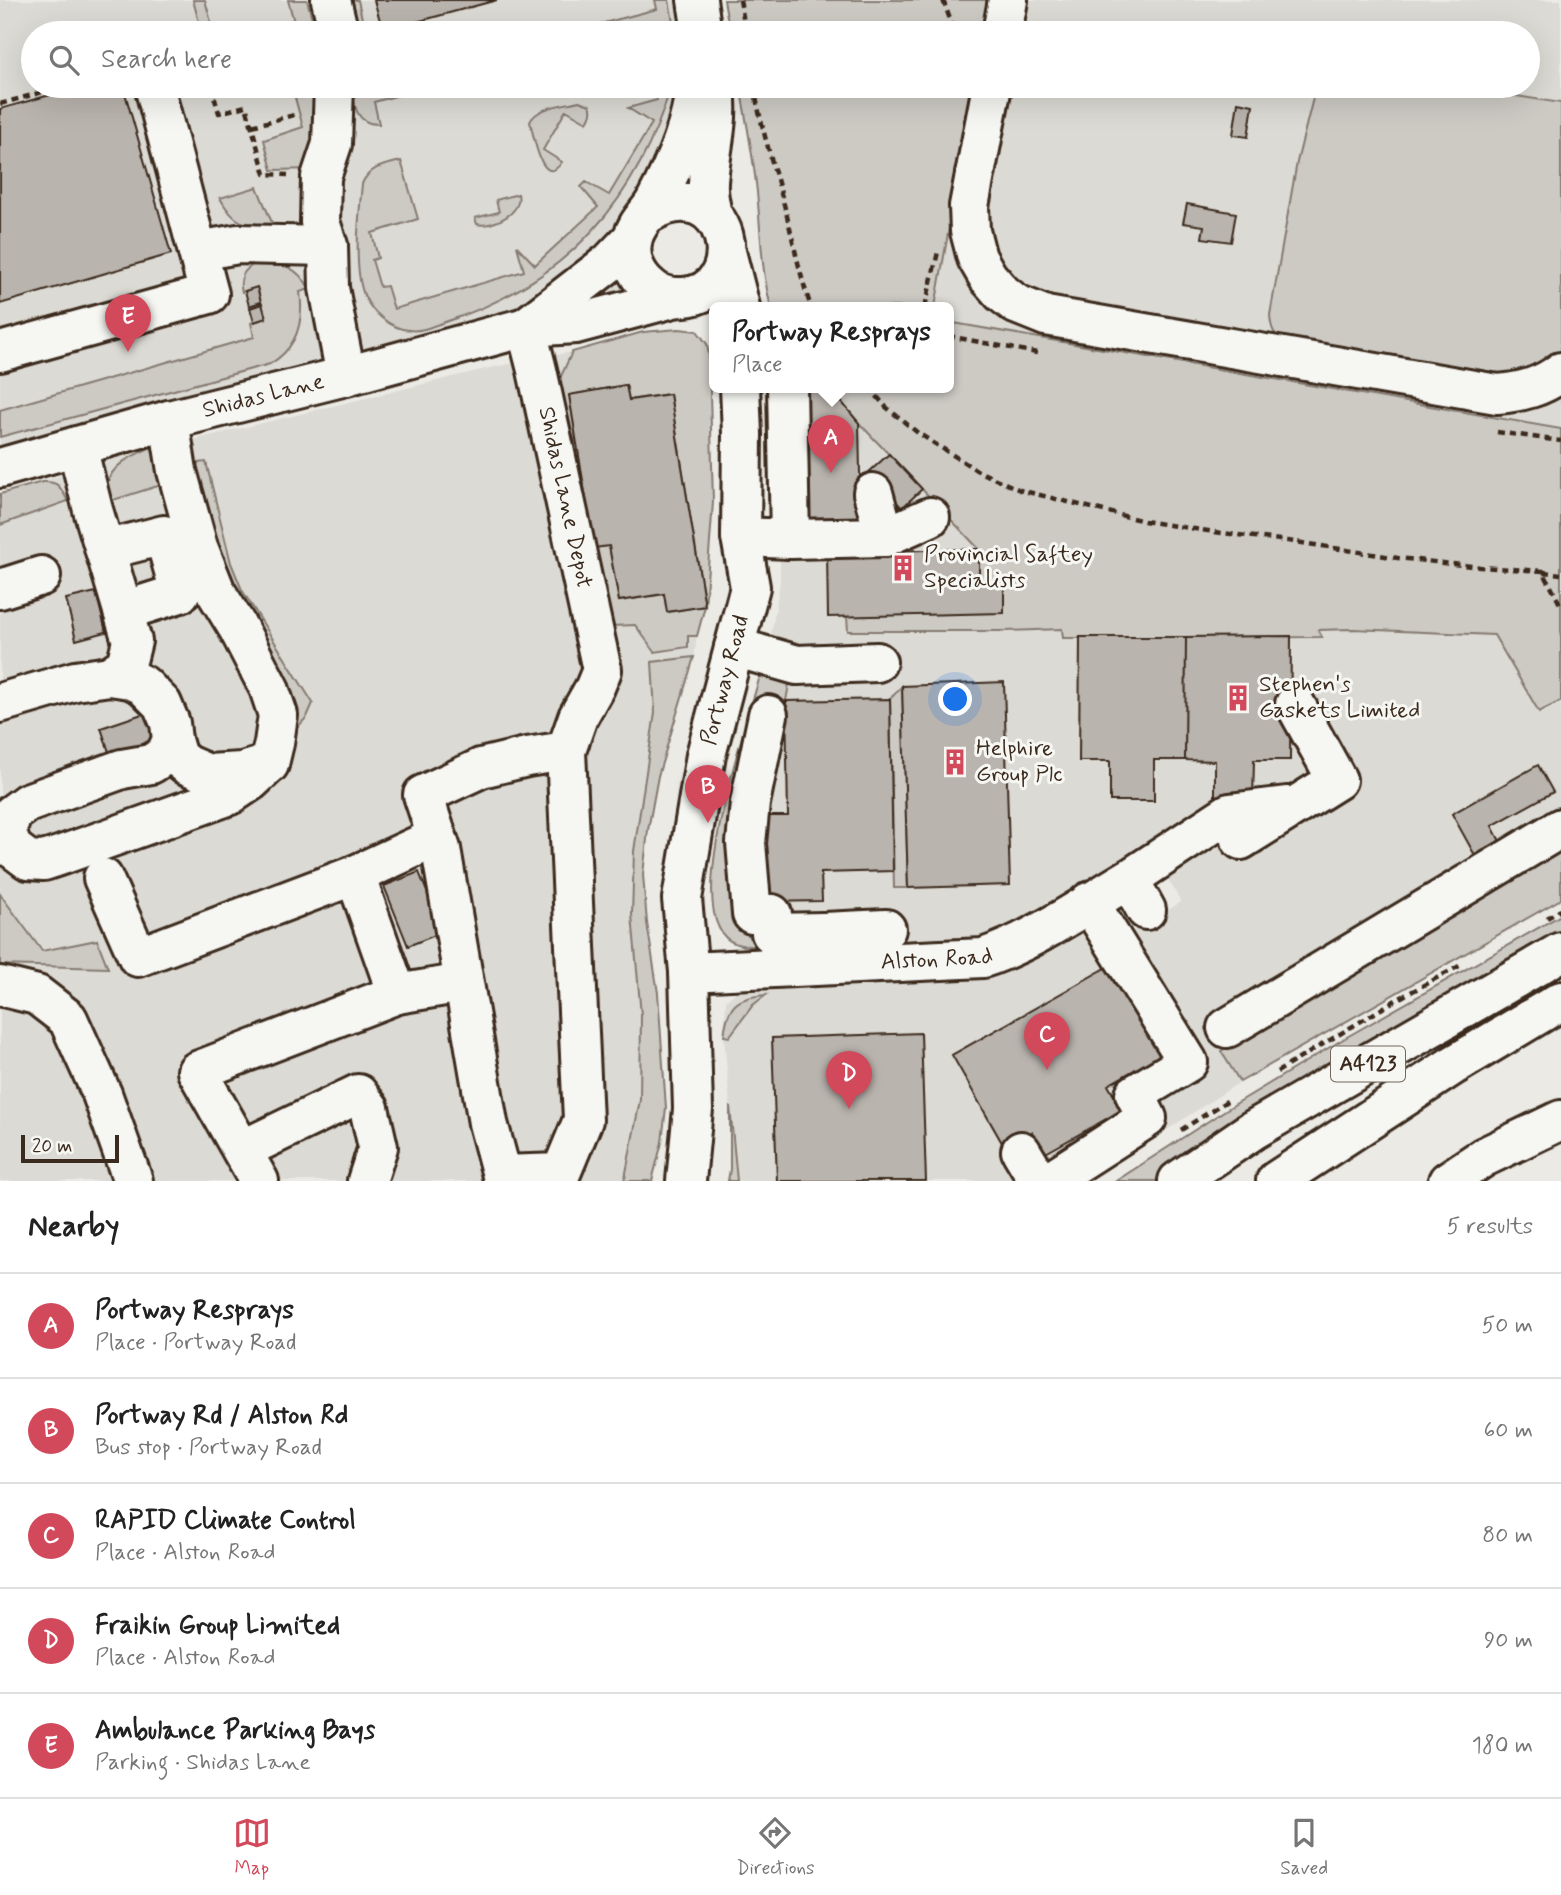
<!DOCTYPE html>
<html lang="en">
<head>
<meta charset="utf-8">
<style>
	:root { --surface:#fff; --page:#f2f2f2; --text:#222; --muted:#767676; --line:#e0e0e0; --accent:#d1495b }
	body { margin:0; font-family:Mynerve,sans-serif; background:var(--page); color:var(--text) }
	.scale { position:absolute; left:21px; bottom:18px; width:98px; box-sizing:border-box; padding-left:7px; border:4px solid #3b2a1e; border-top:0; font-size:19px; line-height:24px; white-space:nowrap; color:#3b2a1e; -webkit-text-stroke:5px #f6f6f2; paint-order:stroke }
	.you { position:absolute; left:956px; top:700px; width:24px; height:24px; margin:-18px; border:5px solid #fff; border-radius:50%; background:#1a73e8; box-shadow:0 0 0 10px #1a73e833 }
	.badge { display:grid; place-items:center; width:46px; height:46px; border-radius:50%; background:var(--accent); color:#fff; font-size:23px; font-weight:700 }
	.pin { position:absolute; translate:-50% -58px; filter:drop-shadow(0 2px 4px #0008) }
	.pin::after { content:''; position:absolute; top:37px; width:24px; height:21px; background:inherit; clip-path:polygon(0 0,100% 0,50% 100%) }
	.popup { position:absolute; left:709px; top:302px; width:245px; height:91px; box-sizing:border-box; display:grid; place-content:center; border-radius:10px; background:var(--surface); filter:drop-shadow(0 2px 5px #0005); font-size:23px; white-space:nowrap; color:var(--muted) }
	.popup b { font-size:26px; color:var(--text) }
	.popup::after { content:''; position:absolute; left:50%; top:100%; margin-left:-14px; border:14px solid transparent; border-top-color:var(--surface) }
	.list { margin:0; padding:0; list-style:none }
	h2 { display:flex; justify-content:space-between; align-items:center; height:91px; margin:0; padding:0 28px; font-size:30px }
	h2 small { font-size:23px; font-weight:400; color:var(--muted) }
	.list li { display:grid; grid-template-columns:46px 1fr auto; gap:21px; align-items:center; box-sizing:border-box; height:105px; padding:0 28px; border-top:2px solid var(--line) }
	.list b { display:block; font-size:26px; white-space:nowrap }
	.list p { margin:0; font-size:23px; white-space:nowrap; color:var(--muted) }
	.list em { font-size:23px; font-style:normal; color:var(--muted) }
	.icon { flex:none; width:38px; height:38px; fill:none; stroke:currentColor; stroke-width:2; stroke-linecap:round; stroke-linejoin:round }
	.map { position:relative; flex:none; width:1561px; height:1181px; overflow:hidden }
	.search { position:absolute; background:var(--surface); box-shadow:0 7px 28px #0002; left:21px; right:21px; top:21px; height:77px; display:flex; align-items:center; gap:18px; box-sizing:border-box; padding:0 24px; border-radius:38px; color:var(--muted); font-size:26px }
	.sheet { height:616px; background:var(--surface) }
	nav { display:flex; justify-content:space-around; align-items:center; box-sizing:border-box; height:98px; border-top:2px solid var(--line); background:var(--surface); font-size:19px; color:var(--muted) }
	nav a { display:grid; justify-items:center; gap:4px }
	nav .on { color:var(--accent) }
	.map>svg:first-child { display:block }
	.built { fill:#dcdad4 }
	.green { fill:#cdcac4; stroke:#847a71; stroke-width:2 }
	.building { fill:#bab4ae; stroke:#3b2a1e; stroke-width:2 }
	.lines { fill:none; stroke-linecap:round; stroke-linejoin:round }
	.minor-casing { stroke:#3b2a1e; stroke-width:44 }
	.highway-casing { stroke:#3b2a1e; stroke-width:44 }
	.path { stroke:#3b2a1e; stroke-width:4.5; stroke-dasharray:7 5; stroke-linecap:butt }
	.minor { stroke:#f6f6f2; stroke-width:38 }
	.highway { stroke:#f6f6f2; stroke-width:38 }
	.labels { text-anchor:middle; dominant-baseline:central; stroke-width:6; stroke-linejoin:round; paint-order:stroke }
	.shield { fill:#f6f6f2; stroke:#73675e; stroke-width:2 }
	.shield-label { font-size:21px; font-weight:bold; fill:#3b2a1e }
	.street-label { font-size:23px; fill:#3b2a1e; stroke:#f6f6f2 }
	.poi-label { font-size:23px; fill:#3b2a1e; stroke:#f6f6f2; text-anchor:start }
</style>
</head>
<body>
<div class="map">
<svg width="1561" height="1181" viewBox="0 0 1561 1181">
	<rect width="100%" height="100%" fill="#ebeae5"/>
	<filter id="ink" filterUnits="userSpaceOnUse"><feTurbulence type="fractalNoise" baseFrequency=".0143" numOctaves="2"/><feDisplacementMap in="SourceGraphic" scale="14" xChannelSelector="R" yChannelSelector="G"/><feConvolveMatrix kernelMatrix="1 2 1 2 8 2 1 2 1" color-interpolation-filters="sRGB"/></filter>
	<g filter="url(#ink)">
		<!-- built -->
		<path class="built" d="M0,0h697l3,33h-667v53h667l1,39 -16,77 -24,4 -19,74 -23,14 -619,174z
			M989,0h572v429l-613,-107v-15h-13l39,-221h554v-53h-544z
			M679,329l18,2 10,13 3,35 3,123 -8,104 -8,30 -3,21 -36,119 -10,54 -5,45 4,48 -9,258h-638v-687l152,-47 28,-4 314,-76 78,-15 71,-20z
			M829,387l30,36 120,126 25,34 1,48 58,-2v9l258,-1 -4,-7 36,-1 141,6 45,76 22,-10v198l-321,183 -151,99h-361l2,-12v-63l-6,-70 2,-35 14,-13 219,-9 30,-4 105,-55 30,6 9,5 48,-29 -32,-57 -120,73 -33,17 -15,4 -238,8 -12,-4 -12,-13 -5,-14 -1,-20 5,-65 54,-201 8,-48v-29z"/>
		<!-- green -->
		<path class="green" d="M193,0h12l9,33h-12z
			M288,0h19l9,33h-19z
			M344,0h14l7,33h-13z
			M655,0h14l6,33h-109l91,-24z
			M724,0h265l-5,33h-254z
			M287,86h30l-3,83 -42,1 -8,-30 39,-13 -9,-33h-4z
			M353,86h24l2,7 7,-7h46l-58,16 5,22c-23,1 -26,-20 -26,-38z
			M653,86h18c-15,52 -41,104 -78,144 -40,44 -93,74 -148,92 -12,4 -24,10 -36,8 -18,-1 -38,-18 -45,-35 -11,-28 -5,-80 -2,-111 7,-17 22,-19 39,-23l17,58 -46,14 6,25 -6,2 8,27 7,-1 7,23 130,-38 -7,-25 18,19 63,-58 -17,-20 5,-5 23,13 43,-72 -24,-15 29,-8z
			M740,86h234l-39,221h-164c-11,-41 -10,-83 -15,-124 -4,-33 -10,-65 -16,-97z
			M1316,86l20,1 2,-1h114l109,17v250l-7,7 -43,17 -225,-33c-12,-10 -15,-13 -16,-29l27,-153z
			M579,101l11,4c3,6 1,11 -3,17l-21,-12 -23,40 19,12c-20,29 -28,-26 -32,-40 6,-15 34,-17 49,-21z
			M257,187l16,38c-30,0 -38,0 -53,-27z
			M518,194c5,19 -26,34 -41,30l-2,-6 24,-6 -3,-12z
			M256,263c26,1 39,1 54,26l-10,3c4,29 -3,56 -30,72l-270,73v-27l254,-73 -3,-14 15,-5 -9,-30 -15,4c-4,-13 2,-23 14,-29z
			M948,322l613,107v272l-22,11 -45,-77 -141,-6 -35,1 4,7 -259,1 -1,-9 -57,2h-157l-1,-15 157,-4v-28h-25v-35l-120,-126 -30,-36h119z
			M679,329l18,2 10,13 2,12 4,146 -8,104 -8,30h-9v11l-33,5 -20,-27 -24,1 -17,-78 15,-2 10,55 45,-7 3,18 38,-6 -35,-212 -41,6 -3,-15 -57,10 8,50 -24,-51 19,-42 71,-20z
			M152,447l9,38 -54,17c0,-5 -2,-12 0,-17 4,-21 27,-30 45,-38z
			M206,462l25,101 11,27 71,113 -6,14 -12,13 -70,-146 -39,-120z
			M42,482c17,-1 18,5 26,19l-68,24v-31z
			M694,657l-36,119 -10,54 -5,45 4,48 11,70 8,115 -4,34 -10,39h-29l2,-3 15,-78 1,-85 -9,-100 2,-64 21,-138 -3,-51z
			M763,666l28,7 -5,28 -27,5 -30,130 -1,32 1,24 13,1 18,53c-17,1 -33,-1 -41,-18 -26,-49 28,-206 44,-262z
			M902,686l6,202h-14l-4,-189z
			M1561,845v54l-321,183 -19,-31z
			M0,894l42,57 55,-11 11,28 -108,-3z
			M1561,915v26l-230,134 -176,106h-39l111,-72 118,-71z
			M766,995l-13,10 -24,32 -5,-1c3,-30 12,-39 42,-41z
			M730,1106l7,75h-9l2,-12z"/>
		<!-- building -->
		<path class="building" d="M374,0h123l-114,31z
			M82,86h41l48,168 -171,50v-195z
			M1238,102l15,3 -5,32 -15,-2z
			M1187,204l49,9 -5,29 -29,-4 2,-12 -21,-3z
			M257,287l4,15 -12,4 -4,-15z
			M262,304l4,14 -12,4 -4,-14z
			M626,385l3,15 41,-6 35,212 -38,6 -3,-18 -45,7 -10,-55 -15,2 -25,-153z
			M800,387h29l30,36 2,100 -59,1z
			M889,454l33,35 -20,19 -33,-36z
			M979,549v35l25,-1v30l-176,4 -1,-65z
			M96,592l10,40 -30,8 -10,-41z
			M1291,636l-1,124h-36l-1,40h-38v-39l-30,-1 1,-123z
			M1080,637h106l-1,123h-31v41h-44v-40h-31z
			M1004,682l6,203 -102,3 -6,-202z
			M890,699l3,172 -72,2 1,28 -58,1 -1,-86h25l-2,-115z
			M148,712l9,27 -47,16 -9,-27z
			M1538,765l15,27 -61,34 10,19 -25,14 -25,-45z
			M419,872l24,60 -35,14 -24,-60z
			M1118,961l51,89 -61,35 14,25 -78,44 -12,-22 -27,16 -53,-93z
			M921,1033l5,148h-149l-5,-143z"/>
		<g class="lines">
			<!-- minor casing -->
			<g class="minor-casing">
				<g id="minor">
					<path d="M331,0l6,25v8"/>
					<path d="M697,0l5,33"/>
					<path d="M1002,33l6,-33"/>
					<path d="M334,86l-2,58 -11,33 -1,45 8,24 1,42 17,88"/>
					<path d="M992,86l-23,120 1,25 7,27 11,19 14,16 14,11 30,12 451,78c24,-2 45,-7 64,-22"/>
					<path d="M649,213c81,-46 106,79 35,84 -13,1 -26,-2 -35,-11 -14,-12 -21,-30 -16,-48 3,-14 15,-24 22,-36 19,-35 37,-76 40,-116"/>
					<path d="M712,215c-2,-11 -5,-22 -4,-33 2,-31 13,-66 6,-96"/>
					<path d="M198,251l40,-7 90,2"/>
					<path d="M726,252l14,55"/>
					<path id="s1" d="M526,327l11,43 65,300 -7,17 -17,30 -12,34 17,369 -22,53 -59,2 -14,-52 -47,-274 -18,-54 58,-27 46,-11 39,-6"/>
					<path d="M526,327l84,-65 22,-23"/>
					<path d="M0,352l209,-58 -55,-208"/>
					<path d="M169,420l8,51 21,76 18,45 22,36 31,60 9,27 -4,28 -5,21 -27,8 -34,2 -21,-9 -10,-8 -5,-17"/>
					<path d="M77,446l16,64 39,131 -6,24 -16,11 20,3 13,6 19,19 8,19 2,17 -7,15 -14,9 -29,5 -95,34 -16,12 -4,18 5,15 16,12 16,1 15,-5 171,-61 21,-14 18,-17"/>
					<path id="s2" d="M0,468l169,-48 177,-44 180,-49 50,-3 101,-27"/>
					<path d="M873,493l12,44"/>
					<path d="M741,537l49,2 -3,-152"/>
					<path d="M790,539l95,-2 45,-20"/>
					<path d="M105,550l59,-15 16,58 -57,18"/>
					<path d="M0,589l41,-13"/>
					<path d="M734,647l63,18 80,-3"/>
					<path d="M0,703l75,-22 35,-5"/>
					<path d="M768,715l-18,88 -4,40 6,71h20l-1,19 53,-1 2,33"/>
					<path d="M1241,840l96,-60 -42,-76"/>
					<path d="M355,875l82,-38"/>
					<path d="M103,878l35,79 217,-82 42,119 -200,77 62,110"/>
					<path d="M1129,879l100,-66 58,-7"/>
					<path d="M824,932l62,-3"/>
					<path id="s3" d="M689,972l294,-14c51,-17 100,-52 146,-79l17,31"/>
					<path d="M0,986l37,9 31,24 34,75 31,87"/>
					<path d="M397,994l66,-11"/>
					<path d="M1227,1028l334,-200"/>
					<path d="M242,1150l116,-56 11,14 9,39 -11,34"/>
					<path d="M1021,1151l18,30"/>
					<path id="s4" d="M686,1181l7,-72 -4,-137 -7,-73 24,-144 44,-168 -9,-50 1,-103 -2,-47"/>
					<path d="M1049,1181l98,-63 -12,-24 53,-32 -99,-160"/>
					<path d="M1448,1181l36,-24 77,-37"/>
				</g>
			</g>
			<!-- highway casing -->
			<g class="highway-casing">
				<path id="highway" d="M1178,1181l75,-51 308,-178
					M1276,1181l176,-115 109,-65"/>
			</g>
			<!-- path -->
			<path class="path" d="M740,0l6,33
				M943,0l12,33
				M211,86l8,27 27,-7 19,68 23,1
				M754,86c7,43 21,84 32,126 8,32 14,64 25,95
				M0,104l64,-18
				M252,126l42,-11
				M925,307l13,-55
				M948,336l89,17
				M869,387l17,20 32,26 60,38 42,19 124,31 70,11 82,10 102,16 82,9 63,4 18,35
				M1497,432l64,9
				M1543,572l18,2
				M1547,918l14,-8
				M1277,1072l119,-72 67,-36
				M1181,1130l46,-29"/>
			<!-- minor -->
			<use href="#minor" class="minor"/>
			<!-- highway -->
			<use href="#highway" class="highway"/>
		</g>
	</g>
	<!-- icons -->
	<defs>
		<g id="building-bare" transform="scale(2.1)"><path d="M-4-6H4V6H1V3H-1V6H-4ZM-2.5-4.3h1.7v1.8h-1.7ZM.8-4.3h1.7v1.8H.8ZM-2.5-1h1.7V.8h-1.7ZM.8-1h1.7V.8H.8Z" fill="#d1495b" stroke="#f6f6f2" stroke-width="2.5" paint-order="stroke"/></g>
	</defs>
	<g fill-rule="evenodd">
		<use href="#building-bare" x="903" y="568"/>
		<use href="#building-bare" x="1238" y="698"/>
		<use href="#building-bare" x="955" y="762"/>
	</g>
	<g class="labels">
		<!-- shield labels -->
		<rect class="shield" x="1331" y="1046.5" width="74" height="35" rx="5"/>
		<g class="shield-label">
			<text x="1368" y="1064">A4123</text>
		</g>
		<!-- street labels -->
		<g class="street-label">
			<text stroke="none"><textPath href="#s2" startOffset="273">Shidas Lane</textPath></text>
			<text stroke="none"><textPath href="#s1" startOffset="175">Shidas Lane Depot</textPath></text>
			<text stroke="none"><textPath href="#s4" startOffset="506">Portway Road</textPath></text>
			<text stroke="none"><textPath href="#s3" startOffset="248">Alston Road</textPath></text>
		</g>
		<!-- poi labels -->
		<g class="poi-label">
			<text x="924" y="555">Provincial Saftey<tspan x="924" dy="26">Specialists</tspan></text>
			<text x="1259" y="685">Stephen's<tspan x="1259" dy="26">Gaskets Limited</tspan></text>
			<text x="976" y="749">Helphire<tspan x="976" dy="26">Group Plc</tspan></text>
		</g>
	</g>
</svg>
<div class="scale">20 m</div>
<div class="you"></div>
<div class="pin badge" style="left:831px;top:473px">A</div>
<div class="popup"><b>Portway Resprays</b>Place</div>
<div class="pin badge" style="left:708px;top:823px">B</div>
<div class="pin badge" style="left:1047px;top:1070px">C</div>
<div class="pin badge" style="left:849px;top:1109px">D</div>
<div class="pin badge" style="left:128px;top:352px">E</div>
<div class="search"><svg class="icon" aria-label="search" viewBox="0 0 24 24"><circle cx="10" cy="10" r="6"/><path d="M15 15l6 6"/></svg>Search here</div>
</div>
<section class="sheet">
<h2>Nearby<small>5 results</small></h2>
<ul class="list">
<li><span class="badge">A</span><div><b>Portway Resprays</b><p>Place · Portway Road</p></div><em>50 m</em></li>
<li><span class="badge">B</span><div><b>Portway Rd / Alston Rd</b><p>Bus stop · Portway Road</p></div><em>60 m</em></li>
<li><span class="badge">C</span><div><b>RAPID Climate Control</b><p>Place · Alston Road</p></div><em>80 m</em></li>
<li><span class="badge">D</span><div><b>Fraikin Group Limited</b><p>Place · Alston Road</p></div><em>90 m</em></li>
<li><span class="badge">E</span><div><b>Ambulance Parking Bays</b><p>Parking · Shidas Lane</p></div><em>180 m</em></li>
</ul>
</section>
<nav>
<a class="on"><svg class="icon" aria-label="map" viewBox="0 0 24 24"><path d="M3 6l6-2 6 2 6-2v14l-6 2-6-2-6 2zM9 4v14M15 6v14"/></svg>Map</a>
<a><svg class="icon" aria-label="directions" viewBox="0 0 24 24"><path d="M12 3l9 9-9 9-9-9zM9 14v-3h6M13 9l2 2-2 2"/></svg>Directions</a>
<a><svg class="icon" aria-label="saved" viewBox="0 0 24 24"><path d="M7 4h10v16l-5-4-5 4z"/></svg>Saved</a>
</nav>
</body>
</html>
